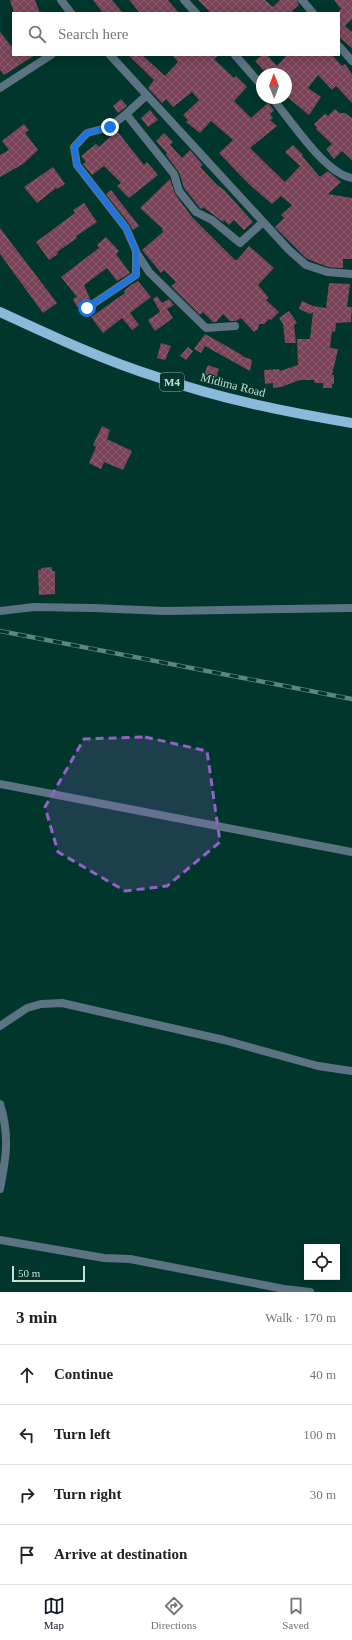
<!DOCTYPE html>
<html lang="en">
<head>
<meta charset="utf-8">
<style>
	:root { --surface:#fff; --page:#f6f6f6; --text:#222; --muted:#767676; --line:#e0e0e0; --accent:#111827 }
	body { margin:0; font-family:"Times New Roman",serif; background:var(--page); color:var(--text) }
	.controls { position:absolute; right:12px; bottom:12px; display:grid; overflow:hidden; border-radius:0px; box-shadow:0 2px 10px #0003 }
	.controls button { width:36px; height:36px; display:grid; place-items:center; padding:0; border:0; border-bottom:1px solid var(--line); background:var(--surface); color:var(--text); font:20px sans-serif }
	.compass { position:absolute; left:256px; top:68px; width:36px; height:36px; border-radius:50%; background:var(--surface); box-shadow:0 2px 10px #0003; rotate:359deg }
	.scale { position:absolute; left:12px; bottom:10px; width:73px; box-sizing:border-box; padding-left:4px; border:2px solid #c6dfd8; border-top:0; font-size:11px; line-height:14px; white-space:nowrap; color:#c6dfd8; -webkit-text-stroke:3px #00362c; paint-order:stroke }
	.stop { position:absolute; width:12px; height:12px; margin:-9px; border:3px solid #1a73e8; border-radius:50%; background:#fff }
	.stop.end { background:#1a73e8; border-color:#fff; box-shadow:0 1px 4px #0008 }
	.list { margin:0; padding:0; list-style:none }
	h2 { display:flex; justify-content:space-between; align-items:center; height:52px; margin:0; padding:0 16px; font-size:17px }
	h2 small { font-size:13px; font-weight:400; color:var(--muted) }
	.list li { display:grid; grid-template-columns:26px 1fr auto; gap:12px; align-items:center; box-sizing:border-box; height:60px; padding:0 16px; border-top:1px solid var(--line) }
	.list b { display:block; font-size:15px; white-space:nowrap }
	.list em { font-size:13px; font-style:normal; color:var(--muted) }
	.icon { flex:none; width:22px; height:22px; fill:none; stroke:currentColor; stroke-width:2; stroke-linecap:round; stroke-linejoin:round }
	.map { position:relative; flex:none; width:352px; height:1292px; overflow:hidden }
	.search { position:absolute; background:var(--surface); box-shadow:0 2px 10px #0003; left:12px; right:12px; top:12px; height:44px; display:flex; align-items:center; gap:10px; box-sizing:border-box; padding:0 14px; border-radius:0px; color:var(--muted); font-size:15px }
	.sheet { height:292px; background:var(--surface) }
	nav { display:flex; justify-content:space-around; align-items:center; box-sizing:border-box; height:56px; border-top:1px solid var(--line); background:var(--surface); font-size:11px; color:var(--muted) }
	nav a { display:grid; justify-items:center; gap:2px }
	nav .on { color:var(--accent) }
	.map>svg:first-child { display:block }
	.building { fill:url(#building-cross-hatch) }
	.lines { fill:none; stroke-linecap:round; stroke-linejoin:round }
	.minor { stroke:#5c7383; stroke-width:8 }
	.primary { stroke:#89bad9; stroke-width:10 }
	.rail-casing { stroke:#5c857c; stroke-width:4.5 }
	.rail { stroke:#00362c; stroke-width:3; stroke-dasharray:9; stroke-linecap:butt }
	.route { stroke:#1a73e8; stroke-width:5 }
	.marked { fill:#9262c6; fill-opacity:0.2; stroke:#9262c6; stroke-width:3; stroke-dasharray:8 5; stroke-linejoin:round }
	.labels { text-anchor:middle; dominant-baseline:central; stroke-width:3; stroke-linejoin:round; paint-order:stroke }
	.shield { fill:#00362c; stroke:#8baca4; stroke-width:1 }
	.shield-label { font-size:11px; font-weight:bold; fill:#c6dfd8 }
	.street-label { font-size:12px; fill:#c6dfd8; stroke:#00362c }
</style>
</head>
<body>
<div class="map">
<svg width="352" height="1292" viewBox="0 0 352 1292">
	<defs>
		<pattern id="building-cross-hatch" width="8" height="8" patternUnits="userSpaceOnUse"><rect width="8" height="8" fill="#7a4358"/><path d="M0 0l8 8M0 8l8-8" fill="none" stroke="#8b5e6f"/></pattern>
	</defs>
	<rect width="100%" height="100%" fill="#00362c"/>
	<!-- building -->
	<path class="building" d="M10,0h25l5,13h-26z
		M93,0h19l11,13h-20z
		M129,0h39l11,13h-39z
		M198,0h67l8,7 7,-7h17l2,5 -9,8h-79z
		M334,0h18v19l-7,7 7,6v16l-13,-11v-26l2,-2z
		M0,32l13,16v7h22l-31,20 -4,-5z
		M128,55h14l23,21 13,-14 -6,-7h47l-5,4 20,19 2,-2 11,11 -13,14 17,17 17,-15 6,7 -4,4 3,4 -3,2 7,6 -27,22 35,34 15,-16 -15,-14 8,-7 10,10 -1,1 18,21 8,-6 13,11 -13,12 24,4v61h-9v9h-2l-13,-1 -18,-7 -4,-2 -31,-31 9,-9 -3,-3 11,-10 -11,-9 -9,8 -21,-18 -12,-12 -20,-21 14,-13 -22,-19 -11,12 -14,-11 2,-2 -5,-5 16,-15 -7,-8 -19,15 -7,-8 -4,4 -14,-15 6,-8z
		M262,55h5l10,11 10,-11h45l10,11 3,-2 7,10v29l-16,-17 -4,4 -14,-15 -10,13 13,9 -12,18 -23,-19v-22h-19l-12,-13z
		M121,99l6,7 -9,7 -5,-7z
		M335,109l4,4h6l7,5v42l-10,-9 -8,8 -8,-10 6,-5 -16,-15 1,-1 -3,-4 11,-10 3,2z
		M150,110l8,10 -10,7 -7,-9z
		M24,124l5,6 -4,3 13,17 -15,14 -23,13v-22l9,-5 -7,-9z
		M117,131l27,34 3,-3 11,13 -29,23 -12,-12 4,-3 -17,-17 -12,9 -9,-11 3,-2 -5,-6 15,-12 3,3z
		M164,133l9,9 -3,3 12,13 8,-8 13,15 -3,2 17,18 7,5 29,32 -9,8 -10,-10 -5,5 -5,-5 -1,2 -20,-15 -1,2 -2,-1 -16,-20 -5,-16 -13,-17 1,-2 -11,-12z
		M53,167l12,17 -8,5 -1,-1 -19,15 -13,-16z
		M170,179l5,15 17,23 43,43h2l12,-14 25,22 -16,17 11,13 -3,2 13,12 -8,8 -2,-1 -5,5h-5l-1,5 -4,3 -13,-14 -5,3h-6l-7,-7 -7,8h-3l-10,-10 -3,3 -29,-29 5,-4 -12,-12 -3,3 -19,-23 21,-18 -1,-2 1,-1 -23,-21z
		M111,190l28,36 -6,4 -3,-5 -24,-31z
		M84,203l13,19 -21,14 1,2 -20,14 1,2 -9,6 -13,-18 39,-29 -2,-3z
		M0,228l57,75 -14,10 -43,-59z
		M106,237l13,14 -3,3 14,19 -13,8 -10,-13 -23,17 6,14 -13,8 -4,-8 4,-2 -16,-20 38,-29 -2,-3z
		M138,281l13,16 -21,16 9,12 -7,5 -10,-12 -19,15 -12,-16 34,-24 -1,-2 7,-6z
		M329,283l21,1 -3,23h5l-1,15 -15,1 -1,9 -3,-1 -2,17 8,1 -6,26h2v9h-2v4h-9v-5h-8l-1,-3h-14l-19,7 -8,1v-5l-8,1 -1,-14 15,-1 1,2 18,-6 -1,-26h13l3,-27 -3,2 -11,-5 3,-8 11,5 13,2z
		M157,296l5,7 7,-4 5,6 -7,4 6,9 -18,13 -7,-11 12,-8 -7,-13z
		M289,311l8,12 -3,2 2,18h-11l-2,-19 -4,-6z
		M205,334l37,21v1l10,4 -2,11 -45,-25 -4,7 -7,-4z
		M161,343l10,3 -6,14 -8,-2z
		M188,347l5,4 -7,9 -6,-4z
		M208,365l11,4 -3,9 -12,-4z
		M102,426l8,4 -3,9 25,12 -9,19 -19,-8 -3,7 -12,-6 7,-16 -3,-2z
		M52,567v4h3v23l-16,1 -1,-25h3v-2z"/>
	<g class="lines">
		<!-- minor -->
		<path class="minor" d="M61,0l10,13
			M184,0l12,13
			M302,0l11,13
			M339,46l13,15
			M110,55l179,195 17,15 21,7 25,2
			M235,55l27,31
			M0,88l51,-33
			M147,95l-21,19 48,60 5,17 17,21 16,8 28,23 23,-21
			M272,98c18,21 53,76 80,80
			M136,252l13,20 57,56 29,-2
			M87,308l49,-33v-24l-10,-23 -49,-63 -3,-18 13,-14 23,-6 16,-13
			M0,611l34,-4 59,1 72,3 187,-3
			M0,784l352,68
			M0,1026l27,-18 14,-4 21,-1 162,37 94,26 34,5
			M0,1104c10,32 6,54 0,85
			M0,1240l104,18 26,1 154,30 26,3"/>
		<!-- primary -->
		<path class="primary" d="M0,312c52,24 103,48 157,65 64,22 129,35 195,46"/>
		<!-- rail casing -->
		<g class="rail-casing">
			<path id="rail" d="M0,631l352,68"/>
		</g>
		<!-- rail -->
		<use href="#rail" class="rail"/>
	</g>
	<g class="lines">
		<!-- route -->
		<path class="route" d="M87,308l49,-33v-24l-10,-23 -49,-63 -3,-18 13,-14 23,-6"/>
	</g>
	<!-- marked area -->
	<path class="marked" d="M145,737l62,14 13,91 -53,44 -42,5 -67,-39 -13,-45 39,-68z"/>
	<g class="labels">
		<!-- shield labels -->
		<rect class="shield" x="160" y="373" width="24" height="18" rx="3"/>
		<g class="shield-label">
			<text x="172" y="382">M4</text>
		</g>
		<!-- street labels -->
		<g class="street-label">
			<text transform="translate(233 385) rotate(14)">Midima Road</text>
		</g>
	</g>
</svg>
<div class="controls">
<button><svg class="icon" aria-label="locate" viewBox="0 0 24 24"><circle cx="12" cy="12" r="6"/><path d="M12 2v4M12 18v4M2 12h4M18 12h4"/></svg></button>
</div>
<svg class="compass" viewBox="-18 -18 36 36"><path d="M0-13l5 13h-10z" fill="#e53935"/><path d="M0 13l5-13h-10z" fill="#767676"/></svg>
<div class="scale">50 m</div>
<div class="stop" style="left:87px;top:308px"></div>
<div class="stop end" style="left:110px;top:127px"></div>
<div class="search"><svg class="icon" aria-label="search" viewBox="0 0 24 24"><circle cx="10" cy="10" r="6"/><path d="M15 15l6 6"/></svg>Search here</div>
</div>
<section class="sheet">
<h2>3 min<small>Walk · 170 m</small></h2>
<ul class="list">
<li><svg class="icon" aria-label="ahead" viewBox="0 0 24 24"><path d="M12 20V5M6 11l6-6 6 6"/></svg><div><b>Continue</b></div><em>40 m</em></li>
<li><svg class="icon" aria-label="left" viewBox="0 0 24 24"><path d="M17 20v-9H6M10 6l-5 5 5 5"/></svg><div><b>Turn left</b></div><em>100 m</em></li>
<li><svg class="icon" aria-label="right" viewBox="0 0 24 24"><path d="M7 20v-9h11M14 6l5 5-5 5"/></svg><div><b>Turn right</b></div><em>30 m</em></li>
<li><svg class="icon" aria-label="arrive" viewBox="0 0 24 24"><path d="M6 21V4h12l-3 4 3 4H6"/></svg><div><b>Arrive at destination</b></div></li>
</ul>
</section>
<nav>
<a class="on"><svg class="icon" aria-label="map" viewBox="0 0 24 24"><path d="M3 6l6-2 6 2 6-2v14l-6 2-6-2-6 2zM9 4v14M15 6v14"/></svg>Map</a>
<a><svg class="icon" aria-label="directions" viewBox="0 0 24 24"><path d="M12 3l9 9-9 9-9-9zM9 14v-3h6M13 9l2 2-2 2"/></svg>Directions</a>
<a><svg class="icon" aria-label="saved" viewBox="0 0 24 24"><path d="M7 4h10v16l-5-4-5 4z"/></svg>Saved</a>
</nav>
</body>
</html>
